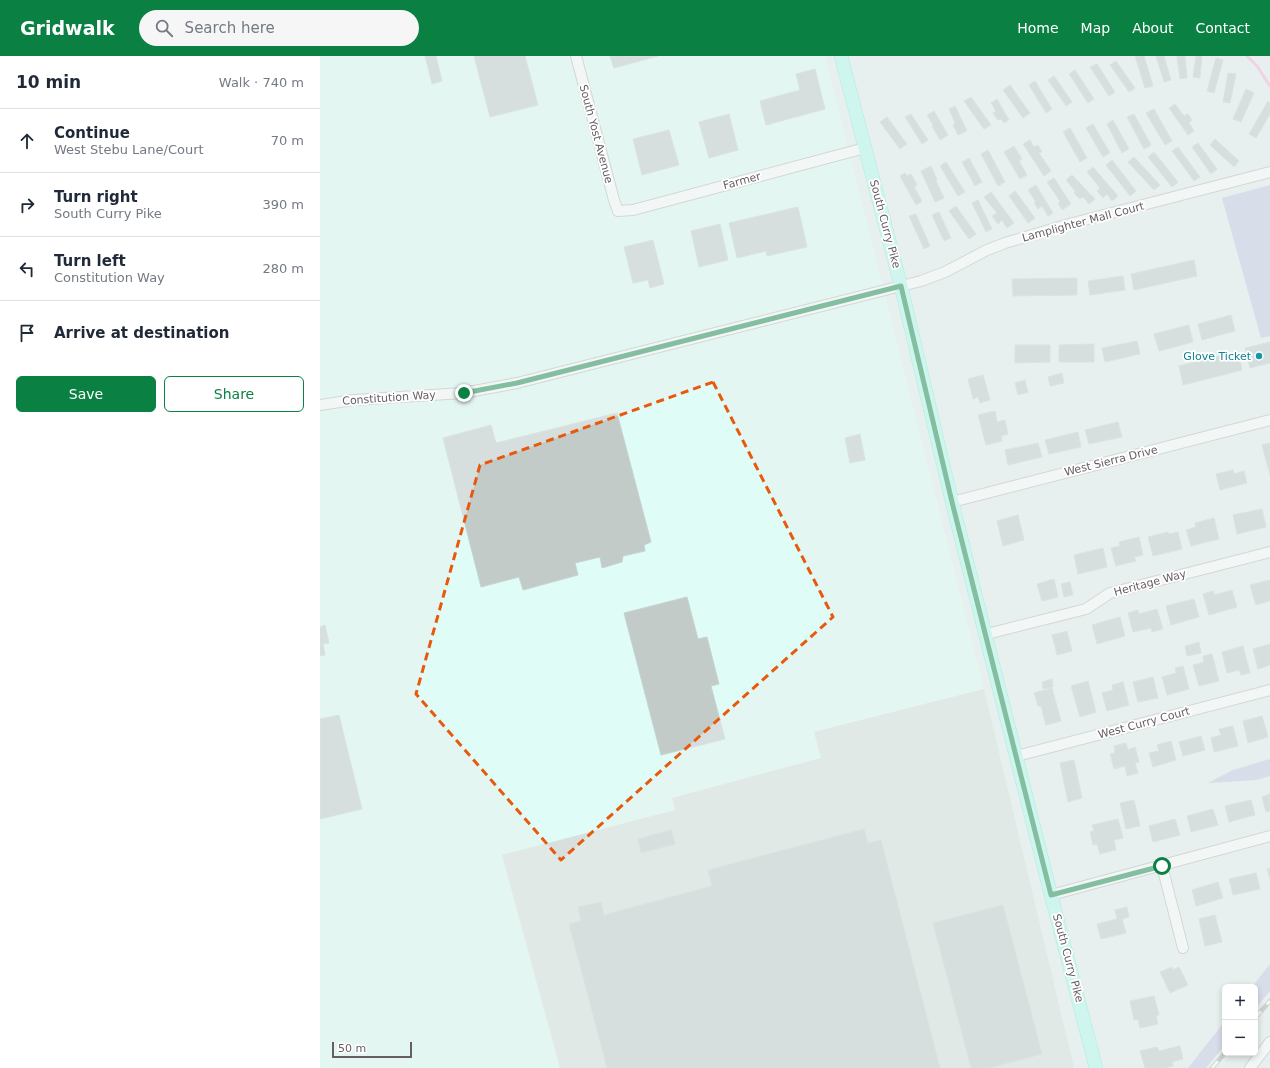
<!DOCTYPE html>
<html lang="en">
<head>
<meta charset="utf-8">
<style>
	:root { --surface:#fff; --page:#f6f6f7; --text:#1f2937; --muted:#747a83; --line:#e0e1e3; --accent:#0b8043 }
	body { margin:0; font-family:"DejaVu Sans",sans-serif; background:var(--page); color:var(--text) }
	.controls { position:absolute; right:12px; bottom:12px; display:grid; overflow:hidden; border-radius:6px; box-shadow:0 2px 6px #0003 }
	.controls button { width:36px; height:36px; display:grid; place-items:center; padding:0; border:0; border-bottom:1px solid var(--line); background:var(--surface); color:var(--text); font:20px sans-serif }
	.scale { position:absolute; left:12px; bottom:10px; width:80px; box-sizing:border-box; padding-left:4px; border:2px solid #665e62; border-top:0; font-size:11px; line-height:14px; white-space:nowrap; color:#665e62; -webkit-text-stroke:3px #fff; paint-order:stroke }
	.stop { position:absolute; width:12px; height:12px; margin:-9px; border:3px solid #0b8043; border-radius:50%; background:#fff }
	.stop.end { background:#0b8043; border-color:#fff; box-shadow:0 1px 4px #0008 }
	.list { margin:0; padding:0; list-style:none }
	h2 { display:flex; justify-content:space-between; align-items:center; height:52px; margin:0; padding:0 16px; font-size:17px }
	h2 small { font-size:13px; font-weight:400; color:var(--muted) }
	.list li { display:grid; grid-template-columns:26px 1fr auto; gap:12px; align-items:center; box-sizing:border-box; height:64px; padding:0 16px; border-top:1px solid var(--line) }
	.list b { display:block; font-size:15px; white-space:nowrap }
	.list p { margin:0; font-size:13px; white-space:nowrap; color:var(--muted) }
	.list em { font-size:13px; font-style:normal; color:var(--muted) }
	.actions { display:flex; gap:8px; padding:12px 16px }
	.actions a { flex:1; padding:9px 0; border:1px solid var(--accent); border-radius:6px; text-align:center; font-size:14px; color:var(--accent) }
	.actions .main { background:var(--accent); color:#fff }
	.icon { flex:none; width:22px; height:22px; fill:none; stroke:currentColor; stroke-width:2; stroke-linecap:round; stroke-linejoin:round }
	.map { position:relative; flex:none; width:950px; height:1012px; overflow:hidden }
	header { display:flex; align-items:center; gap:24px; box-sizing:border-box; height:56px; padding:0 20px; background:var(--accent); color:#fff }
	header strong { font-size:19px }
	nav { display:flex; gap:22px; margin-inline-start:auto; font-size:14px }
	.search { width:280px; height:36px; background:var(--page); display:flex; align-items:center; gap:10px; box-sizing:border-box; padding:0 14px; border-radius:22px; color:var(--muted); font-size:15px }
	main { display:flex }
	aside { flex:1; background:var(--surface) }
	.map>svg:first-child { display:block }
	.commercial { fill:#dffcf6 }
	.industrial { fill:#d9dfdd }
	.green { fill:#c6c5e5 }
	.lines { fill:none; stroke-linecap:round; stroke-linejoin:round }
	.stream { stroke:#faadd8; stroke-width:3 }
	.building { fill:#c3cbc9; stroke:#c5d4d0 }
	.minor-casing { stroke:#bdb7b9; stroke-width:12 }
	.major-casing { stroke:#66e9c6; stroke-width:14 }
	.minor { stroke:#fff; stroke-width:10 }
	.major { stroke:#b1faef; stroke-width:13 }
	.rail-casing { stroke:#aba8a9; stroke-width:4.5 }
	.rail { stroke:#fff; stroke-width:3; stroke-dasharray:9; stroke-linecap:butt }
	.route { stroke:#0b8043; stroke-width:5 }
	.marked { fill:none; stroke:#e8590c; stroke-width:3; stroke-dasharray:8 5; stroke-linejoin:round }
	.culture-dot { fill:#0f9aa8; stroke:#fff; stroke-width:1.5 }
	.labels { text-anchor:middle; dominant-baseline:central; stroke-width:3.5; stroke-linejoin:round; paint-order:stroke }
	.street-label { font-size:11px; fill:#665e62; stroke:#fff }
	.culture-label { font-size:11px; fill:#0d838f; stroke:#fff; text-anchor:end }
</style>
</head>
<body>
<header>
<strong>Gridwalk</strong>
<div class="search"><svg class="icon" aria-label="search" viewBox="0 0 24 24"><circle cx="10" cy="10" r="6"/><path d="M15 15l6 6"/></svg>Search here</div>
<nav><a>Home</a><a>Map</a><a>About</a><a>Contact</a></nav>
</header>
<main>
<aside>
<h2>10 min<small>Walk · 740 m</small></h2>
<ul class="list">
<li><svg class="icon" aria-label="ahead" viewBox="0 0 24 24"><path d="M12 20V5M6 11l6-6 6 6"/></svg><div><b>Continue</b><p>West Stebu Lane/Court</p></div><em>70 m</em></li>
<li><svg class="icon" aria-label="right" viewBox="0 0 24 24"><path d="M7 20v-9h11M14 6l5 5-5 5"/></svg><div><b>Turn right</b><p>South Curry Pike</p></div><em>390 m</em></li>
<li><svg class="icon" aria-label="left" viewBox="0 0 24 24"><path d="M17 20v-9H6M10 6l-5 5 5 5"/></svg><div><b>Turn left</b><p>Constitution Way</p></div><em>280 m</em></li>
<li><svg class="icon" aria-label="arrive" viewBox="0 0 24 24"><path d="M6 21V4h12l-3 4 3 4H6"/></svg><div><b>Arrive at destination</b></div></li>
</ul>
<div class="actions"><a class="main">Save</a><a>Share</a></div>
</aside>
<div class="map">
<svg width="950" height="1012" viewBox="0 0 950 1012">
	<rect width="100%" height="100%" fill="#e7f0ee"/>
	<!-- commercial -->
	<path class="commercial" d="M0,0h505l159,633 -170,43 7,26 -149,40 4,12 -174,45 58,213h-240z"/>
	<!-- industrial -->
	<path class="industrial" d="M664,633l90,379h-514l-58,-213 173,-45 -3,-12 149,-40 -7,-26z"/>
	<!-- green -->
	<path class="green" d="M950,129v151l-9,2 -39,-140z
		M950,703v17l-14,4 -48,3 25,-13z
		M950,908v27l-15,18v-22h-3z
		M905,965v24l-19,23h-18z"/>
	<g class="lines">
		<!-- stream -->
		<path class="stream" d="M927,0l10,10 13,20"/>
	</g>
	<!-- building -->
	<path class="building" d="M105,0h11l6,25 -10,3z
		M154,0h51l13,49 -48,12z
		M290,0h48l-44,12z
		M815,0h9l9,30 -8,2z
		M836,0h8l7,24 -7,2z
		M857,0h8l2,22 -7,1z
		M876,0h6l-2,22 -7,-1z
		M896,2l7,2 -9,33 -7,-2z
		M796,5l19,27 -6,4 -19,-27z
		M777,8l18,28 -6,4 -19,-29z
		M495,13l10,40 -59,16 -6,-24 40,-11 -4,-16z
		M755,14l19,29 -6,4 -19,-29z
		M908,17l8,1 -6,29 -7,-1z
		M734,20l18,26 -6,4 -18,-26z
		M715,25l17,28 -6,4 -17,-28z
		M690,29l20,28 -7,5 -20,-28z
		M926,33l8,4 -13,29 -8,-3z
		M651,41l20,28 -7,4 -20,-28z
		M677,43l12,21 -5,3 -3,-4 -3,1 -5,-7 3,-2 -5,-8z
		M948,45l2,2v11l-14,24 -7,-4z
		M855,48l9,12 4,-2 4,6 -3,3 5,8 -6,4 -19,-27z
		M635,50l12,25 -9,4 -5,-10 2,-2 -6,-14z
		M834,53l18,32 -7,4 -19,-32z
		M614,55l14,24 -8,5 -8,-14 1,-1 -6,-10z
		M409,58l9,36 -29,8 -10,-36z
		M591,58l17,26 -6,4 -17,-27z
		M814,58l17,31 -7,4 -17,-32z
		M567,61l20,27 -7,5 -20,-27z
		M793,64l16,29 -7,4 -15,-29z
		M773,68l17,29 -7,4 -17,-29z
		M750,72l17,30 -7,4 -17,-30z
		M349,74l10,35 -37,10 -9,-36z
		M895,83l24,22 -5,6 -24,-22z
		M710,84l4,7 4,-2 4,7 -3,1 12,18 -7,5 -21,-32z
		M878,87l19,26 -6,5 -19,-27z
		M694,90l8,13 -3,2 8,14 -7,4 -16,-27z
		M858,91l22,30 -6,4 -22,-30z
		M668,94l17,32 -7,4 -17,-32z
		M834,96l24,30 -6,5 -24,-30z
		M814,101l26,28 -6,5 -26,-28z
		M649,102l13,24 -7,4 -13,-24z
		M792,104l24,31 -6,5 -24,-31z
		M626,106l19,30 -7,4 -18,-30z
		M611,110l6,14 -1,1 8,17 -9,4 -14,-31z
		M773,111l25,29 -6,5 -5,-7 -4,4 -6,-7 3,-3 -13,-16z
		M585,117l2,3 4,-2 6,11 -3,2 8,14 -6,4 -16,-29z
		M752,119l23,24 -6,5 -6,-7 -3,2 -6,-6 2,-1 -10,-12z
		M734,122l17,26 -9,6 -4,-7 2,-2 -13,-19z
		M716,129l17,28 -5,3 -6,-10 -4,3 -4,-6 2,-1 -8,-12z
		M695,135l20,27 -7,5 -19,-27z
		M671,136l23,31 -7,5 -5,-8 -4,4 -6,-8 5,-3 -13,-16z
		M658,144l14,29 -6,3 -14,-29z
		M636,150l20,28 -7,5 -20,-28z
		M478,151l9,40 -40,9 -1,-5 -29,7 -8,-35z
		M619,156l12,26 -7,3 -12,-26z
		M596,158l14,32 -6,3 -15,-33z
		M400,168l8,36 -29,7 -8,-36z
		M333,184l11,44 -14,4 -2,-8 -15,3 -9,-36z
		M874,204l3,16 -63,14 -3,-16z
		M803,220l2,14 -35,5 -2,-14z
		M757,222v17l-64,1 -1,-17z
		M911,259l4,16 -33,9 -4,-16z
		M869,269l4,17 -34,9 -5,-17z
		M817,285l3,13 -35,8 -3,-14z
		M950,286v21l-20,5 -5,-20z
		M774,288v18h-35v-17z
		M695,289h35v17l-35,1z
		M918,295l4,19 -59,15 -4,-19z
		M742,317l2,10 -14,3 -2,-9z
		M663,319l7,25 -10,3 -2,-6 -5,2 -5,-20z
		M705,324l3,12 -10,3 -3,-12z
		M675,355l2,11 8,-2 3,14 -7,2 1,5 -16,4 -8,-30z
		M297,357l34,129 -7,3 1,6 -22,5 -1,6 -20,6 -2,-11 -25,6 3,12 -55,15 -4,-13 -38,10 -38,-149 48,-13 5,18z
		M798,366l4,15 -33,7 -4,-14z
		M758,376l3,15 -32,7 -4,-14z
		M540,378l5,26 -15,3 -5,-25z
		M718,387l4,14 -34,8 -3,-15z
		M950,387v32l-8,-30z
		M913,414l1,4 10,-3 3,12 -27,7 -4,-16z
		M942,453l4,18 -29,7 -4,-19z
		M698,459l6,25 -21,6 -6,-25z
		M894,462l5,21 -28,7 -5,-16 10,-3 -1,-4z
		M848,476l1,2 9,-2 4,17 -29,7 -5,-19z
		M819,481l4,18 -9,2 2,4 -20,5 -5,-18 9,-2 -1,-4z
		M783,492l4,19 -29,7 -4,-19z
		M734,523l4,18 -16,4 -5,-17z
		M950,524v21l-14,4 -6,-20z
		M750,526l3,13 -9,2 -3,-13z
		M912,534l5,17 -28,8 -6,-21 10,-3 1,4z
		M367,541l11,42 9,-2 12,47 -8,2 14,53 -64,16 -37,-142z
		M874,543l5,18 -28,8 -5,-19z
		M837,553l6,20 -11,3 -1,-4 -18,4 -5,-19 10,-3 1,4z
		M800,561l5,19 -28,8 -5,-19z
		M5,569l4,18 -6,1 2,11 -5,1v-29z
		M747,575l5,20 -15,4 -5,-20z
		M879,586l2,11 -14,3 -2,-10z
		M950,588v21l-12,4 -5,-20z
		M923,590l7,27 -9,2 -2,-5 -12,3 -5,-21z
		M892,598l7,27 -20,5 -6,-21 11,-3 -1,-6z
		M863,610l6,23 -22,6 -5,-18 14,-4 -1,-5z
		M833,621l5,21 -20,4 -5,-20z
		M732,623l1,8 -10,2 -1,-7z
		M768,625l8,31 -16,5 -9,-31z
		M803,626l6,23 -22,6 -5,-18 11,-3 -1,-5z
		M732,632l9,33 -15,4 -5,-19h-3l-4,-13z
		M19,659l23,94 -42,10v-100z
		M942,660l6,21 -20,6 -5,-22z
		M913,670l5,20 -24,6 -3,-14 10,-3 -2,-6z
		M881,680l4,14 -22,6 -4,-14z
		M851,685l5,19 -23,7 -4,-14 10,-2 -2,-6z
		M806,687l2,7 7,-3 4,15 -4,1 3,10 -11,3 -2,-10 -11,3 -4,-15 5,-1 -1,-7z
		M754,704l8,38 -14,4 -8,-39z
		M950,738v17l-4,1 -4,-15z
		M814,744l6,26 -14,3 -6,-26z
		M931,744l4,15 -26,7 -4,-16z
		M893,753l5,16 -27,7 -4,-16z
		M798,763l5,19 -9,2 2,10 -16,4 -3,-10 -4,1 -3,-13 4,-1 -2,-6z
		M855,763l5,16 -27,7 -4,-16z
		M544,773l4,14 13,-3 59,228h-333l-38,-144 12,-3 -3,-14 23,-5 3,13 108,-29 -4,-16z
		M351,774l4,14 -34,9 -3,-14z
		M950,812v11l-3,-10z
		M936,817l4,16 -27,6 -4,-16z
		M898,826l5,16 -27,8 -4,-16z
		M683,849l39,149 -53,14h-18l-38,-145z
		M807,851l2,10 -7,2 4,14 -25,6 -4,-15 20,-5 -2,-9z
		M895,859l7,27 -17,4 -6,-27z
		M852,911l1,3 6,-3 9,18 -18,8 -10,-21z
		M834,940l5,19h-3l2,9 -18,4 -2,-9 -4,1 -4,-19z
		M860,990l3,13 -11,3 1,4 -8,2h-20l-5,-17 17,-4 2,4z"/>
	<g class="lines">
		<!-- minor casing -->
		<g class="minor-casing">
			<path id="minor" d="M256,0l38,144 4,11 15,-1 232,-62
				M0,349l33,-5 110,-7 54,-10 404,-102 24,-9 42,-22 18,-7 68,-20 197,-51
				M632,446l318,-82
				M667,578l99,-25 24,-16 160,-41
				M697,700l253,-66
				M842,810l21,82
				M731,839l219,-59
				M930,1012l20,-26"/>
		</g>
		<!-- major casing -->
		<g class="major-casing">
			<path id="major" d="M521,0l60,230 51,216 99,393 45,173"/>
		</g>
		<!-- minor -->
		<use href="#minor" class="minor"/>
		<!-- major -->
		<use href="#major" class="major"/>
		<!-- rail casing -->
		<g class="rail-casing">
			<path id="rail" d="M935,962l15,-17
				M892,1012l13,-15"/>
		</g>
		<!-- rail -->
		<use href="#rail" class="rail"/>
	</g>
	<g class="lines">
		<!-- route -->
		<path class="route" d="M144,337l53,-10 384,-97 51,216 99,393 111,-29"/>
	</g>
	<!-- marked area -->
	<path d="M0 0H950V1012H0ZM393,326l120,235 -272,243 -145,-166 64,-229z" fill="#e7f0ee" fill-opacity=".55" fill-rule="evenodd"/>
	<path class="marked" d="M393,326l120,235 -272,243 -145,-166 64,-229z"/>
	<!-- markers -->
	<circle class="culture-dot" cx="939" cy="300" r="4"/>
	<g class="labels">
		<!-- street labels -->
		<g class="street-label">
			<text transform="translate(276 78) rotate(75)">South Yost Avenue</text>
			<text transform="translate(422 125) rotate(-15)">Farmer</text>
			<text transform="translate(763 166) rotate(-15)">Lamplighter Mall Court</text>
			<text transform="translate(565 168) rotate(75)">South Curry Pike</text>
			<text transform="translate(69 342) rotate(-4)">Constitution Way</text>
			<text transform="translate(791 405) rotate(-14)">West Sierra Drive</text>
			<text transform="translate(830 527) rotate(-15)">Heritage Way</text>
			<text transform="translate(824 667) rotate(-15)">West Curry Court</text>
			<text transform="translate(748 902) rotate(75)">South Curry Pike</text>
		</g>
		<!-- culture labels -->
		<g class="culture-label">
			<text x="931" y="300">Glove Ticket</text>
		</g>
	</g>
</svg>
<div class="controls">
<button>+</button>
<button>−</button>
</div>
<div class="scale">50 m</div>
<div class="stop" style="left:842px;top:810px"></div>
<div class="stop end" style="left:144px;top:337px"></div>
</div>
</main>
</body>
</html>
